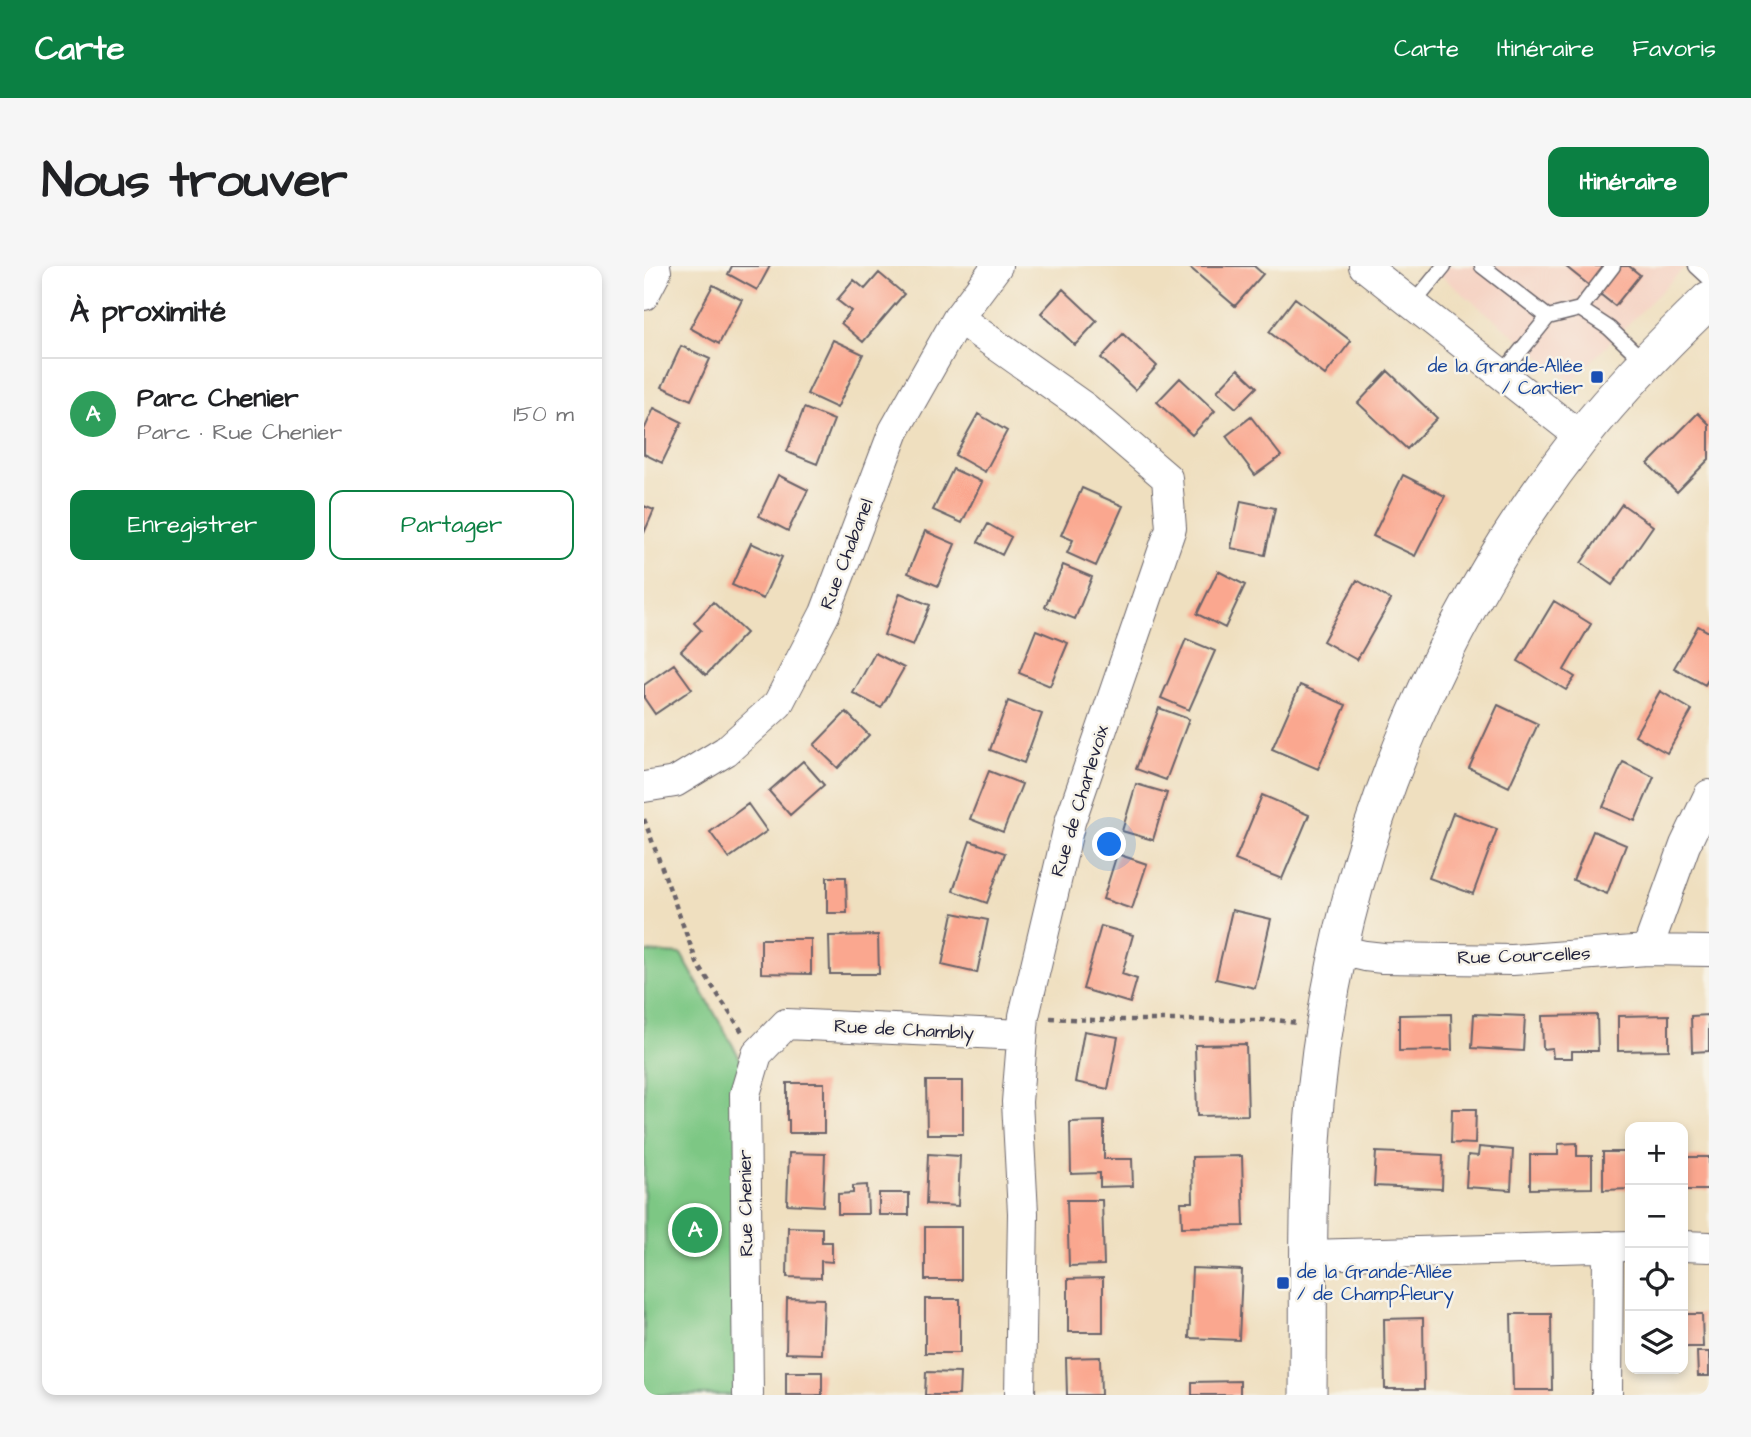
<!DOCTYPE html>
<html lang="fr">
<head>
<meta charset="utf-8">
<style>
	:root { --surface:#fff; --page:#f6f6f6; --text:#202124; --muted:#757577; --line:#e0e0e0; --accent:#0b8043 }
	body { margin:0; font-family:"Architects Daughter",sans-serif; background:var(--page); color:var(--text) }
	.controls { position:absolute; right:21px; bottom:21px; display:grid; overflow:hidden; border-radius:14px; box-shadow:0 4px 10px #0003 }
	.controls button { width:63px; height:63px; display:grid; place-items:center; padding:0; border:0; border-bottom:2px solid var(--line); background:var(--surface); color:var(--text); font:35px sans-serif }
	.you { position:absolute; left:466px; top:579px; width:24px; height:24px; margin:-18px; border:5px solid #fff; border-radius:50%; background:#1a73e8; box-shadow:0 0 0 10px #1a73e833 }
	.badge { display:grid; place-items:center; width:46px; height:46px; border-radius:50%; background:var(--accent); color:#fff; font-size:23px; font-weight:700 }
	.pin { position:absolute; translate:-50% -50%; border:4px solid #fff; box-shadow:0 2px 7px #0006 }
	.list { margin:0; padding:0; list-style:none }
	h2 { display:flex; justify-content:space-between; align-items:center; height:91px; margin:0; padding:0 28px; font-size:30px }
	h2 small { font-size:23px; font-weight:400; color:var(--muted) }
	.list li { display:grid; grid-template-columns:46px 1fr auto; gap:21px; align-items:center; box-sizing:border-box; height:112px; padding:0 28px; border-top:2px solid var(--line) }
	.list b { display:block; font-size:26px; white-space:nowrap }
	.list p { margin:0; font-size:23px; white-space:nowrap; color:var(--muted) }
	.list em { font-size:23px; font-style:normal; color:var(--muted) }
	.actions { display:flex; gap:14px; padding:21px 28px }
	.actions a { flex:1; padding:16px 0; border:2px solid var(--accent); border-radius:14px; text-align:center; font-size:24px; color:var(--accent) }
	.actions .main { background:var(--accent); color:#fff }
	.icon { flex:none; width:38px; height:38px; fill:none; stroke:currentColor; stroke-width:2; stroke-linecap:round; stroke-linejoin:round }
	.map { position:relative; flex:none; width:1065px; height:1129px; overflow:hidden; border-radius:14px }
	header { display:flex; align-items:center; gap:42px; box-sizing:border-box; height:98px; padding:0 35px; background:var(--accent); color:#fff }
	header strong { font-size:33px }
	nav { display:flex; gap:38px; margin-inline-start:auto; font-size:24px }
	.intro { display:flex; align-items:center; justify-content:space-between; box-sizing:border-box; height:168px; padding:0 42px }
	h1 { margin:0; font-size:49px }
	.button { padding:18px 32px; border-radius:14px; background:var(--accent); color:#fff; font-size:24px; font-weight:700 }
	main { display:flex; gap:42px; padding:0 42px }
	aside { flex:1; background:var(--surface); border-radius:14px; box-shadow:0 4px 10px #0003 }
	.map>svg:first-child { display:block }
	.built { fill:#f5d2c2 }
	.green { fill:#7dc784; stroke:#507460; stroke-width:2 }
	.building { fill:#faa78f }
	.lines { fill:none; stroke-linecap:round; stroke-linejoin:round }
	.service-casing { stroke:#6a6469; stroke-width:17 }
	.minor-casing { stroke:#6a6469; stroke-width:32 }
	.tertiary-casing { stroke:#6a6469; stroke-width:39 }
	.path { stroke:#6a6469; stroke-width:4.5; stroke-dasharray:5 5; stroke-linecap:butt }
	.service { stroke:#fff; stroke-width:14 }
	.minor { stroke:#fff; stroke-width:30 }
	.tertiary { stroke:#fff; stroke-width:37 }
	.transit-dot { fill:#1a4fb4; stroke:#f7f3e8; stroke-width:2.5 }
	.labels { text-anchor:middle; dominant-baseline:central; stroke-width:5; stroke-linejoin:round; paint-order:stroke }
	.transit-label { font-size:19px; fill:#164399; stroke:#f7f3e8; text-anchor:end }
	.street-label { font-size:19px; fill:#22223b; stroke:#f7f3e8 }
</style>
</head>
<body>
<header>
<strong>Carte</strong>
<nav><a>Carte</a><a>Itinéraire</a><a>Favoris</a></nav>
</header>
<div class="intro"><h1>Nous trouver</h1><a class="button">Itinéraire</a></div>
<main>
<aside>
<h2>À proximité<small></small></h2>
<ul class="list">
<li><span class="badge" style="background:#2e9e5b">A</span><div><b>Parc Chenier</b><p>Parc · Rue Chenier</p></div><em>150 m</em></li>
</ul>
<div class="actions"><a class="main">Enregistrer</a><a>Partager</a></div>
</aside>
<div class="map">
<svg width="1065" height="1129" viewBox="0 0 1065 1129">
	<rect width="100%" height="100%" fill="#f7f3e8"/>
	<filter id="ink" filterUnits="userSpaceOnUse"><feTurbulence type="fractalNoise" baseFrequency=".0143" numOctaves="2"/><feDisplacementMap in="SourceGraphic" scale="14" xChannelSelector="R" yChannelSelector="G"/><feConvolveMatrix kernelMatrix="1 2 1 2 8 2 1 2 1" color-interpolation-filters="sRGB"/></filter>
	<filter id="wash" filterUnits="userSpaceOnUse"><feTurbulence type="fractalNoise" baseFrequency=".00686" numOctaves="4" result="noise"/><feDisplacementMap in="SourceGraphic" scale="28" xChannelSelector="R" yChannelSelector="G"/><feGaussianBlur stdDeviation="1.57" result="paint"/><feColorMatrix in="noise" values="0 0 0 0 0 0 0 0 0 0 0 0 0 0 0 0 0 1.4 0 .05"/><feComposite in="paint" operator="in"/></filter>
	<g filter="url(#wash)">
		<rect width="100%" height="100%" fill="#efdfbf"/>
		<!-- built -->
		<path class="built" d="M785,0h257l-115,116z"/>
		<!-- green -->
		<path class="green" d="M0,686l37,2 63,111 4,330h-104z"/>
		<g id="blocks">
			<!-- building -->
			<path class="building" d="M88,0h38l-13,24 -29,-16z
				M544,0h66l9,8 -28,32z
				M921,0h64l11,9 -25,31z
				M235,7l25,21 -41,48 -22,-19 10,-12 -14,-11 17,-20 11,9z
				M69,19l29,15 -23,44 -29,-16z
				M419,23l34,32 -22,24 -34,-32z
				M651,32l56,43 -26,34 -56,-43z
				M479,68l34,32 -22,24 -34,-32z
				M189,74l30,14 -26,54 -30,-14z
				M37,80l29,13 -19,41 -29,-13z
				M594,103l19,18 -21,21 -19,-17z
				M744,105l49,47 -30,31 -49,-46z
				M536,112l35,33 -23,24 -35,-33z
				M10,142l28,14 -20,41 -18,-9v-24z
				M160,142l30,12 -17,44 -30,-12z
				M1054,147l11,11v35l-32,33 -29,-28z
				M334,148l29,17 -22,41 -30,-17z
				M607,151l30,39 -26,19 -29,-39z
				M309,203l29,13 -20,41 -29,-13z
				M134,209l30,15 -20,41 -29,-15z
				M759,209l42,21 -30,60 -42,-20z
				M438,222l41,18 -27,60 -29,-13 6,-13 -12,-5z
				M597,235l34,7 -10,47 -34,-7z
				M978,238l31,22 -41,59 -31,-22z
				M0,240l10,4 -10,23z
				M344,258l23,13 -9,18 -24,-13z
				M281,265l30,13 -17,42 -30,-13z
				M107,277l31,14 -19,42 -31,-14z
				M419,299l29,12 -17,42 -30,-12z
				M574,305l27,14 -20,43 -28,-14z
				M713,314l34,20 -34,60 -34,-19z
				M256,327l30,12 -17,41 -29,-11z
				M910,335l37,23 -27,46 11,7 -9,13 -48,-29z
				M69,336l33,31 -40,42 -25,-24 20,-21 -7,-7z
				M1054,360l11,6v46l-4,7 -31,-17z
				M392,364l32,13 -18,43 -31,-13z
				M542,373l29,12 -26,59 -28,-12z
				M231,387l29,15 -23,40 -28,-15z
				M30,398l18,25 -37,25 -11,-16v-13z
				M656,419l46,20 -28,64 -46,-20z
				M1016,425l32,19 -25,43 -32,-18z
				M364,435l34,13 -18,49 -34,-13z
				M854,439l40,19 -29,63 -40,-19z
				M515,442l30,11 -23,61 -30,-11z
				M202,446l23,23 -31,33 -24,-23z
				M159,495l21,24 -34,30 -21,-24z
				M979,496l31,15 -19,44 -32,-14z
				M345,505l33,13 -19,48 -33,-13z
				M492,518l31,9 -14,47 -31,-9z
				M618,529l47,20 -27,64 -47,-19z
				M104,538l19,27 -38,27 -19,-26z
				M809,547l44,16 -24,65 -44,-16z
				M949,565l33,14 -19,49 -34,-14z
				M326,575l35,12 -18,50 -34,-12z
				M473,588l30,10 -15,45 -29,-10z
				M183,611h19l1,36h-20z
				M588,644l39,9 -16,69 -39,-9z
				M309,647l35,7 -11,53 -35,-8z
				M457,660l32,9 -11,39 15,5 -7,24 -47,-14z
				M234,669l1,39h-49l-1,-38z
				M117,673h50v35l-50,-1z
				M807,748l1,36 -53,1v-36z
				M830,748l51,2 -2,35 -51,-3z
				M953,749l1,36h-26v7h-19l-1,-10 -9,1 -1,-33z
				M1025,749v35l-51,1v-35z
				M1065,749v36l-17,1 -1,-36z
				M440,765l34,6 -10,52 -33,-7z
				M602,778l2,71 -51,1 -2,-71z
				M282,815h37v53h-36z
				M143,817h37v50h-35v-13h-2z
				M808,843h24l-1,35 -24,-1z
				M460,855v38h28l1,27 -33,1v-14l-29,1 -1,-52z
				M933,877v13h15v32l-62,1v-34h28v-11z
				M835,881l34,3 -2,40 -45,-3 2,-32 10,1z
				M983,882h3v41l-27,1v-38h24z
				M732,886l67,3 -1,34 -68,-3z
				M145,887l36,1 -2,52 -36,-2z
				M284,888l32,2 -2,50 -32,-2z
				M598,890l2,70 -62,1 -1,-25h12l-1,-45z
				M1039,891h26v33h-26z
				M223,919l1,29h-30v-20l15,-1v-7z
				M235,927h30v22h-30z
				M423,934h35l2,65 -35,1z
				M144,961l34,1v14h10v20l-11,-1v17l-34,-1z
				M281,961h36v53h-36z
				M548,1002l50,2 -3,70 -50,-2z
				M459,1012v54h-35v-53z
				M143,1032l37,1 -2,55 -36,-1z
				M281,1033h35v54h-35z
				M867,1048h40l1,76h-39z
				M1039,1048h19l1,33h-20z
				M779,1052l1,71h-39l-1,-70z
				M1053,1086h12v24h-11z
				M456,1091l1,38h-34l-1,-37z
				M142,1106h36v23h-36z
				M282,1106l34,1 -1,22h-34z
				M596,1115v14h-48v-13z"/>
		</g>
	</g>
	<g filter="url(#ink)">
		<use href="#blocks" fill-opacity="0" stroke="#6a6469" stroke-width="2"/>
		<g class="lines">
			<!-- service casing -->
			<g class="service-casing">
				<path id="service" d="M838,0l66,51 -46,57
					M1052,0l13,12
					M769,38l31,-38
					M936,43l29,19 37,35
					M904,51l32,-8 33,-43"/>
			</g>
			<!-- minor casing -->
			<g class="minor-casing">
				<path id="minor" d="M720,0l217,171
					M0,29l12,-23 -1,-6
					M314,52l126,89 83,71 4,50 -101,294 -46,194 -7,86 6,111 -3,182
					M0,521l31,-5 51,-31 52,-47 47,-91 69,-182 64,-113 39,-52
					M695,684l26,6 18,2 129,2 135,-10 62,1
					M1003,684l38,-105 24,-50
					M1039,980l26,1
					M665,989l321,-9
					M104,1129l-3,-301 12,-40 29,-30 236,11
					M963,1129l1,-149"/>
			</g>
			<!-- tertiary casing -->
			<g class="tertiary-casing">
				<path id="tertiary" d="M664,1129c1,-101 -2,-203 8,-303 24,-237 118,-468 265,-655 39,-49 83,-94 128,-137"/>
			</g>
			<!-- path -->
			<path class="path" d="M0,553l53,144 46,70
				M406,752l43,2h184l19,3"/>
			<!-- service -->
			<use href="#service" class="service"/>
			<!-- minor -->
			<use href="#minor" class="minor"/>
			<!-- tertiary -->
			<use href="#tertiary" class="tertiary"/>
		</g>
	</g>
	<!-- markers -->
	<g class="transit-dot">
		<rect x="946" y="104" width="14" height="14" rx="3.5"/>
		<rect x="632" y="1010" width="14" height="14" rx="3.5"/>
	</g>
	<g class="labels">
		<!-- transit labels -->
		<g class="transit-label">
			<text x="939" y="100">de la Grande-Allée<tspan x="939" dy="22">/ Cartier</tspan></text>
			<text x="653" y="1006" text-anchor="start">de la Grande-Allée<tspan x="653" dy="22">/ de Champfleury</tspan></text>
		</g>
		<!-- street labels -->
		<g class="street-label">
			<text transform="translate(203 288) rotate(-69)">Rue Chabanel</text>
			<text transform="translate(436 535) rotate(-73)">Rue de Charlevoix</text>
			<text transform="translate(880 690) rotate(-2)">Rue Courcelles</text>
			<text transform="translate(260 764) rotate(3)">Rue de Chambly</text>
			<text transform="translate(102 937) rotate(-91)">Rue Chenier</text>
		</g>
	</g>
</svg>
<div class="controls">
<button>+</button>
<button>−</button>
<button><svg class="icon" aria-label="locate" viewBox="0 0 24 24"><circle cx="12" cy="12" r="6"/><path d="M12 2v4M12 18v4M2 12h4M18 12h4"/></svg></button>
<button><svg class="icon" aria-label="layers" viewBox="0 0 24 24"><path d="M12 4l9 5-9 5-9-5zM3 14l9 5 9-5"/></svg></button>
</div>
<div class="you"></div>
<div class="pin badge" style="left:51px;top:964px;background:#2e9e5b">A</div>
</div>
</main>
</body>
</html>
